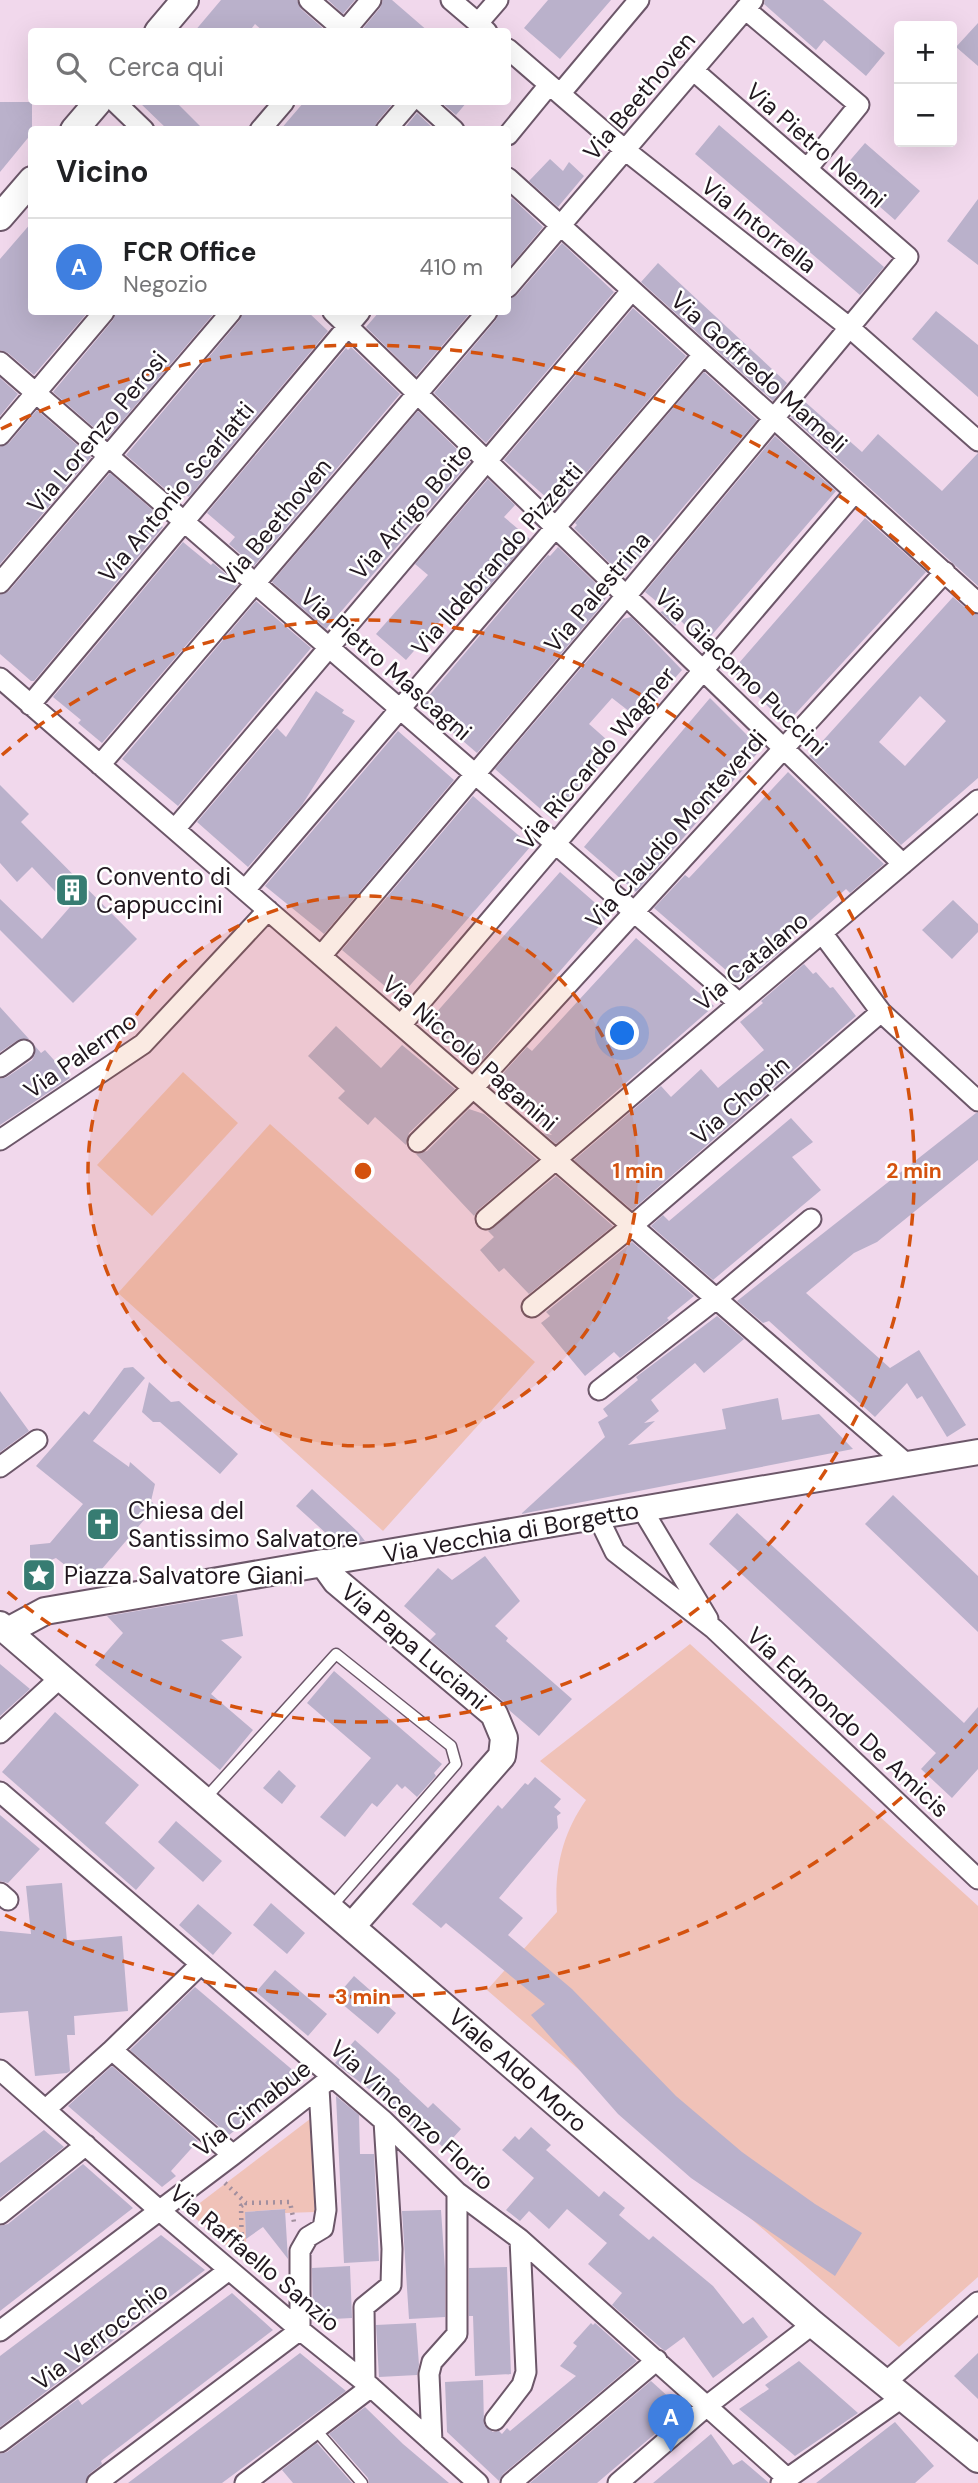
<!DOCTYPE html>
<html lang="it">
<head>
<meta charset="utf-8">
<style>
	:root { --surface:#fff; --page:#f6f6f6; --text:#202124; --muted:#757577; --line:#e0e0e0; --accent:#1a73e8 }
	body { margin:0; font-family:"DM Sans",sans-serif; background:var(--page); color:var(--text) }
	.controls { position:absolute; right:21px; top:21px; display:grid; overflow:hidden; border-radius:7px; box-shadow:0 7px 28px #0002 }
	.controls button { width:63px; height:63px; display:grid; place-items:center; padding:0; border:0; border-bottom:2px solid var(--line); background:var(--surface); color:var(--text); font:35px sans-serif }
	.you { position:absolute; left:623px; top:1034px; width:24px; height:24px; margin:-18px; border:5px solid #fff; border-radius:50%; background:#1a73e8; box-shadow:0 0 0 10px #1a73e833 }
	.badge { display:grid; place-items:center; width:46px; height:46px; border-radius:50%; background:var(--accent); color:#fff; font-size:23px; font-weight:700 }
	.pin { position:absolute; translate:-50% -58px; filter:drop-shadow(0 2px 4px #0008) }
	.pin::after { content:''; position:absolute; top:37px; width:24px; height:21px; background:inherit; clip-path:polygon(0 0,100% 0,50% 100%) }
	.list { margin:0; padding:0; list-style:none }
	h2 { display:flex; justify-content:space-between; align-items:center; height:91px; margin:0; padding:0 28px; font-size:30px }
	h2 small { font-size:23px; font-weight:400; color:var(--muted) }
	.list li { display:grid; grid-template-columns:46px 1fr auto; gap:21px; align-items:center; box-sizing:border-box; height:98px; padding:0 28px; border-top:2px solid var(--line) }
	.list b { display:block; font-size:26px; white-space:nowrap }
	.list p { margin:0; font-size:23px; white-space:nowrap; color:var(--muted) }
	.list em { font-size:23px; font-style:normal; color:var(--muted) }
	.icon { flex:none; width:38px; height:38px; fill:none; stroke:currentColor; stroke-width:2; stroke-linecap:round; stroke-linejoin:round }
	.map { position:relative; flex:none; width:978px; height:2483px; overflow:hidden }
	.search { position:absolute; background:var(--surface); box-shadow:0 7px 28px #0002; left:28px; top:28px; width:483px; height:77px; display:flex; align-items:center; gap:18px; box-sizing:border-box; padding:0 24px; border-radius:7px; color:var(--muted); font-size:26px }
	.panel { position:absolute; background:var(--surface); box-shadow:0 7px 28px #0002; left:28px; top:126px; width:483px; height:189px; border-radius:7px }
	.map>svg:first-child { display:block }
	.green { fill:#f0c2b8 }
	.building { fill:#bab1cb; fill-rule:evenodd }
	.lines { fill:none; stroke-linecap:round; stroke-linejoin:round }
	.service-casing { stroke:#6c5769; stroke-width:13 }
	.minor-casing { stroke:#6c5769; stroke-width:23 }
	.tertiary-casing { stroke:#6c5769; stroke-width:28 }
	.secondary-casing { stroke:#6c5769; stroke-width:30 }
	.path { stroke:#a28f9e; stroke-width:4.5; stroke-dasharray:2 5; stroke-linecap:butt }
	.service { stroke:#fff; stroke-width:10 }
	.minor { stroke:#fff; stroke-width:19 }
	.tertiary { stroke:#fff; stroke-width:24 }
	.secondary { stroke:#fff; stroke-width:26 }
	.ring { fill:none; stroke:#d4520e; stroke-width:3.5; stroke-dasharray:12 9 }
	.labels { text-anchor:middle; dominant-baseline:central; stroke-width:5; stroke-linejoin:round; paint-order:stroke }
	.street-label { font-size:24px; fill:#21181f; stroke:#fff }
	.poi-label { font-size:24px; fill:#21181f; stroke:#fff; text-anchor:start }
	.centre { fill:#d4520e; stroke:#fff; stroke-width:3.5 }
	.ring-label { font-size:21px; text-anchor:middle; font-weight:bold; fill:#d4520e; stroke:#fff; stroke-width:5; stroke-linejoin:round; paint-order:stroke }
</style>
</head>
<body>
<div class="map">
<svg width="978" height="2483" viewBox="0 0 978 2483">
	<rect width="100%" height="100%" fill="#f1d8ec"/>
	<!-- green -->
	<path class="green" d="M183,1072l55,51 -86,93 -55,-51z
		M270,1124l265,238 -152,169 -265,-238z
		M690,1644l288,262v371l-79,70 -412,-357 70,-78c-3,-42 5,-78 29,-112l-46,-39z
		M310,2119l5,93 -30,1 -1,-4 -39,3 2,51 -59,-51z"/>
	<!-- building -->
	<path class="building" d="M221,0h76l4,9 26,23h-63l-9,-8 -6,8h-55z
		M328,0h27l-12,14z
		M383,0h9l37,32h-69l20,-24z
		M548,0h63l-51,59 -36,-31z
		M765,0h58l62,53 -19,23 -42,-36 -8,10 -52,-46z
		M978,23v43l-22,-19z
		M0,102h32v31l-32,39z
		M139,102h37l28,28h-36z
		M304,102h90l-17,20 -3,8h-94z
		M441,102h26l-11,13z
		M417,113l18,17h-32z
		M719,125l165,142 -24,28 -165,-141z
		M865,143l55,48 -25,29 -55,-48z
		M550,159l13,12 6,-9 15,14 -26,31 -29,-26z
		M512,198l31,29 -35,42v-66z
		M978,199v66l-31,-24z
		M32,222v90h56l-54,63 -26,-22 -8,-3v-91z
		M562,243l52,49 -128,151 -52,-50 62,-73 3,-8h9v-13l9,-4z
		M658,263l129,120 -14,18 -132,-119z
		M633,308l53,48 -129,151 -53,-47z
		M936,311l42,34v52l-66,-58z
		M116,312h99l-108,127 -54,-47 60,-72z
		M243,312h65l20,19 -139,166 -3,-2 -6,7 -54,-47 114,-135z
		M379,312h92l-55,64 -50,-49z
		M351,347l49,47 -146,172 -25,-22 6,-7 -28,-24 139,-165 2,2z
		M704,372l53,48 -133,157 -50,-49 3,-3 -2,-2z
		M0,378l18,16 -18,22z
		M804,401l58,51 16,-18 64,57 36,-38v133l-187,-169z
		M37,410l54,47 -91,107v-117l9,-4z
		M418,411l52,51 -144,167 -54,-47z
		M775,436l61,55 -132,153 -24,-24 -5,6 -15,-14 7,-2 -22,-18z
		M110,473l54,47 -4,4 3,3 -129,154h-3l-31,-27v-59l9,-4z
		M488,479l27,26 -11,12 26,22 -51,59 -11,-9 -62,71 -30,-26 52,-59 -13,-11z
		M865,518l61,54 -140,152 -54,-53z
		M183,542l28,23 2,-2 25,22 -136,158 -24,-20 3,-3 -28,-23z
		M558,547l50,48 -5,7 1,1 -127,150 -56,-48 127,-150 2,1z
		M953,597l17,15 8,3v163l-77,67 -92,-89zM920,696l26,25 -41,45 -26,-24z
		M256,601l55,47 -133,158 -56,-47z
		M631,617l51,53 -43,49 -27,-21 -23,26 26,23 -62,73 -58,-51 128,-150z
		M316,691l28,19 -2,3 13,8 -53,84 -54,62 -51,-45 80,-94 9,9z
		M710,698l51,51 -125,143 -52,-45z
		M398,731l56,49 -130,154 -59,-48z
		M788,772l96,92 -34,29 -4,-4 -61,54 2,3 -45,38 -88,-76 31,-33 4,3z
		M0,785l29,29 -8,8 116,117 -64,64 -73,-73v-31l42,40 28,-32 -38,-40 -15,15 -17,-19z
		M473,796l58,50 -132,152 -57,-48z
		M560,872l49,43 -132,151 -49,-44z
		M953,900l25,24v8l-26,27 -30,-29z
		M636,938l78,68 -158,138 -13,-11 9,2 -38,-33 2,-2 -21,-18 32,-35 5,4z
		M804,964l9,10 3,-2 14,16 3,-1 23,29 -224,194 -58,-50 87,-74 10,11 30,-28 17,19 46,-38 -24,-28 23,-19 -2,-2z
		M0,1007l29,32 -11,1 -18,12z
		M336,1026l45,42 21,-23 53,44 -46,44 -3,12 -31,-28 -7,8 -30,-27 7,-7 -37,-35z
		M35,1046l6,7 4,-3 25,28 -70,47v-46l7,-2 25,-17 3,-6z
		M469,1109l15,5 53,46 -59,50 -4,6 -58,-62 11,-3z
		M976,1113h2v47l-101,82 -23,11 -48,40 84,75 29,-18 47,75 -19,12 -25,-41 -5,3 -10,-16 -32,34 -106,-96 -6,2 -26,-22z
		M791,1118l22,24 -21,15 29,33 -108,90 -62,-54 12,-11 6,6z
		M556,1176l57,50 -84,68 -25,-26 -5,4 -19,-22 14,-13 -6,-6z
		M632,1242l62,54 -27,22 2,2 -49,38 -6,-6 -29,24 -44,-53 9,-7 -4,-4z
		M717,1316l27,23 -40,34 -9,-10 -44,37 8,11 -15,12 11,-2 -27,24 98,-16 -4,-20 56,-11 4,22 37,-6 34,35 -332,65 84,-77 -7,-15 10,-6 -5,-7 35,-29 -2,-3z
		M133,1367l12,11 -52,63 36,26 1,-5 25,22 -4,17 5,5 -67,78 -33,-26 -27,11 5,-7 -4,-5v-12l20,-2 33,-39 -47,-38 48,-55 5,4 35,-47z
		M149,1382l22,20 8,-1 59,53 -18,20 -60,-52h-7l-11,-10z
		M0,1391l29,40 -29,21z
		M312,1489l46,43 7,9 -26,4 -43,-39z
		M893,1495l85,81v56l-113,-108z
		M737,1513l227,210 14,-16v62l-26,29 -31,-29 15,-16 -227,-209z
		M485,1556l35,45 -25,25 13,12 -2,3 66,58 -33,37 -30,-26 -5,-8 -74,-62 6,-6 -32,-28 34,-38 14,12z
		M237,1594l6,42 -22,4 21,17 -31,37 42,36 -33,40 -125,-105 28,-32 -16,-17z
		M0,1664l30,25 -30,27z
		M334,1671l108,93 -8,9 2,3 -19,21 -12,-11 -3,3 -5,-5 -20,23 -5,-4 -27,34 -25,-20 51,-59 -64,-55z
		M55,1712l84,73 -34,38 50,45 -19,22 -134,-118z
		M279,1770l17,16 -14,18 -19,-16z
		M535,1777l26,22 -7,8 7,6 -4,3 1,12 -59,70 24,20 -15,17 64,54 104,107 66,56 73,52 47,29 -27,43 -144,-98 -73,-64 -87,-99 14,-11 -99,-81 -5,5 -29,-24 86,-99 4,4 23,-26 3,2z
		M0,1815l40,34 -32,34 -8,-2z
		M176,1821l46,40 -19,21 -45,-40z
		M62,1883l5,58 55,-5 6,75 -54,5 1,19h-8l3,36 -3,2 -32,3 -7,-65 -28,2v-82l31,3 -5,-48z
		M271,1903l34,30 -18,21 -34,-29z
		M198,1904l34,29 -19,22 -34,-30z
		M275,1970l52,44 -19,22 -52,-44z
		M354,1976l42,37 -18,21 -43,-36z
		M195,1987l107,91 -73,57 -99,-85z
		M355,2040l45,40 -1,1 29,27 5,-5 28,26 -17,19 -29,-25 -3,4 -29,-27 -48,-37z
		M112,2066l86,75 -27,30 5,5 -14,11 -94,-81z
		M336,2096l23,19 1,39h14l5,107 -35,2z
		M531,2127l20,18 -5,5 53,47 5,-6 21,17 -6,7 30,25 4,-4 60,50 30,38 10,-7 15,20 -55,41 -29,-41 -19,14 -4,-3 -49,-43 10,-12 -34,-29 19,-21 -40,-34 -18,20 -20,-18 -9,10 -14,-11 28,-32 -32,-28 13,-14 4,4z
		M44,2130l20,17 -64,51v-35z
		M83,2164l50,44 -133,103v-85l8,-2z
		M286,2209l-1,1 3,49 -25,-32 -17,12 -1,-27z
		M441,2210l4,59v48l-36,2 -7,-108z
		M161,2235l44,35 -205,157v-71z
		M350,2266l2,52 -39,2 -1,-52z
		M507,2267l4,107 -36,2 -2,-60h-4v-48z
		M232,2293l41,37 -172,131 1,3 -13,10 -4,9h-85v-29l7,-2 71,-53 4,6z
		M416,2323l3,42 -2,10 -38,2 -3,-52z
		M591,2323l2,2 2,-2 42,38 -134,113 -4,7 -52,-49 -2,-50 38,-2 1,45 9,7 6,-1 3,3 5,-6 3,3 66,-55 -16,-10 17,-20 -4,-3z
		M300,2353l46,38 -124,92h-94z
		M978,2353v46l-24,-23z
		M799,2361l59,52 -63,43 -56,-47 30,-20 -4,-4z
		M651,2381l32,29 -86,73h-67z
		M365,2407l38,37 46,39h-80l-1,-5 -39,-44z
		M895,2422l39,44 -19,17h-99z
		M711,2434l22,31 9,-5 27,23h-116z
		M317,2443l35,40h-59l-11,-13z"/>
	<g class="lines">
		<!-- service casing -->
		<g class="service-casing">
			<path id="service" d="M204,1800l132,-146 115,92 5,18 -124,142
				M315,2429l47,54"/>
		</g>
		<!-- minor casing -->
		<g class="minor-casing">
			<path id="minor" d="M309,0l37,32
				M451,0l27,23
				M745,9l114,96 -52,64
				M344,32l27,-32
				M487,32l-9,-9 20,-23
				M508,49l117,101 225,178 128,113
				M560,94l79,-94
				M115,102l29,28
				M423,102l31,28
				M260,130l24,-28
				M386,130l24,-28
				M508,135l41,-50
				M508,178l470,425
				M508,287l245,-287
				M333,312l570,552
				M0,362l739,641
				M0,435l104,-123
				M0,583l231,-271
				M0,678l908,787
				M30,705l330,-393
				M100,765l387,-453
				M175,829l457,-539
				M245,890l458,-535
				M822,933l59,79 97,89
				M321,956l305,-360 282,-339 -215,-187
				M401,1025l454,-533
				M0,1067l24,-17
				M0,1140l143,-96 125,-134
				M418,1142l55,-54 472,-516
				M486,1219l492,-419
				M532,1307l100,-81 249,-214
				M599,1390l117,-91 95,-80
				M0,1467l37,-27
				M642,1509l66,110
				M598,1517l17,35 99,77 264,250
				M0,1733l60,-55
				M0,1792l384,329 73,71 63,47 267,239
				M0,1893l8,7
				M112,2050l121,105
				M0,2070l159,140 141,120 71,57 107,96
				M46,2109l66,-59 89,-86
				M0,2214l86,-69
				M0,2331l233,-176 94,-74
				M365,2382l-1,-75 27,-22 1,-36 -8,-128
				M886,2382l92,-80
				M495,2420l27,-35 4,-13 -6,-133
				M0,2442l229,-172
				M432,2442l-3,-68 3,-12 25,-28v-142
				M97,2483l203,-153v-79l8,-14 15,-9 3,-18 -7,-122
				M245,2483l126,-96
				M511,2483l146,-123
				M618,2483l90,-78 105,-81
				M781,2483l122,-86"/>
		</g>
		<!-- tertiary casing -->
		<g class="tertiary-casing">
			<path id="tertiary" d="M323,1563l655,-111"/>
		</g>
		<!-- secondary casing -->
		<g class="secondary-casing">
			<path id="secondary" d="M158,32l27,-32
				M74,130l24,-28
				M0,217l32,-37
				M0,1625l813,699 165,135
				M8,1631l37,-20 278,-48 13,18 158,133 10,24 -2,18 -150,170"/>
		</g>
		<!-- path -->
		<path class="path" d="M225,2183l21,20 44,-1 4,20
			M242,2255l-1,-49 5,-3"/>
		<!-- service -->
		<use href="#service" class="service"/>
		<!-- minor -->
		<use href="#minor" class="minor"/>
		<!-- tertiary -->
		<use href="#tertiary" class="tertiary"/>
		<!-- secondary -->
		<use href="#secondary" class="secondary"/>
	</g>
	<!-- distance rings -->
	<circle cx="363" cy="1171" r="275" fill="#d4520e" fill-opacity=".12"/>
	<g class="ring">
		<circle cx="363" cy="1171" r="275"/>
		<path d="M2 755A551 551 0 1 1 2 1587"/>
		<path d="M977 1724A826 826 0 0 1 1 1913M1 429A826 826 0 0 1 977 618"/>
	</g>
	<!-- icons -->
	<defs>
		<g id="building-square" transform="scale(1.75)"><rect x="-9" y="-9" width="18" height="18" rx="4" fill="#377c72" stroke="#fff"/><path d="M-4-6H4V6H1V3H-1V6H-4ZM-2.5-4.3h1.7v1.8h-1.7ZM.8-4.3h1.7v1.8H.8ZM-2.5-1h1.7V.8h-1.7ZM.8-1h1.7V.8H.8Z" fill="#fff"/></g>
		<g id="church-square" transform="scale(1.75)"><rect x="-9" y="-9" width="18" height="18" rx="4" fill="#377c72" stroke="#fff"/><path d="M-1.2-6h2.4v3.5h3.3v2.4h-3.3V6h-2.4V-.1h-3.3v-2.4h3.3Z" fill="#fff"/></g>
		<g id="sight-square" transform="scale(1.75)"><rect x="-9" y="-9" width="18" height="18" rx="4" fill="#377c72" stroke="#fff"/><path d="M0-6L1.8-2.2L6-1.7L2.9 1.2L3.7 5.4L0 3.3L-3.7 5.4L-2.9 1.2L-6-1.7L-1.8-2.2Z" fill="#fff"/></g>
	</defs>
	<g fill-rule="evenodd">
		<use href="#building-square" x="72" y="890"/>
		<use href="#church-square" x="103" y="1524"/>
		<use href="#sight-square" x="39" y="1575"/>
	</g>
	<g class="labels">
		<!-- street labels -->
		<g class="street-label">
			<text transform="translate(639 96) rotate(-50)">Via Beethoven</text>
			<text transform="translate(816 145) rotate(41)">Via Pietro Nenni</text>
			<text transform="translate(759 225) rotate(38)">Via Intorrella</text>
			<text transform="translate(759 372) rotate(42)">Via Goffredo Mameli</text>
			<text transform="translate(97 432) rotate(-50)">Via Lorenzo Perosi</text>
			<text transform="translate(176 492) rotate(-50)">Via Antonio Scarlatti</text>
			<text transform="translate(411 511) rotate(-49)">Via Arrigo Boito</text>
			<text transform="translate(275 522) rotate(-50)">Via Beethoven</text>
			<text transform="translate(497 559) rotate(-49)">Via Ildebrando Pizzetti</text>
			<text transform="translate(597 592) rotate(-50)">Via Palestrina</text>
			<text transform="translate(386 664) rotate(41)">Via Pietro Mascagni</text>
			<text transform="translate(741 672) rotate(44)">Via Giacomo Puccini</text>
			<text transform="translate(596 758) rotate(-50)">Via Riccardo Wagner</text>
			<text transform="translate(676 829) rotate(-48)">Via Claudio Monteverdi</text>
			<text transform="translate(751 961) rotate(-40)">Via Catalano</text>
			<text transform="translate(470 1053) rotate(41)">Via Niccolò Paganini</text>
			<text transform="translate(80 1055) rotate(-35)">Via Palermo</text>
			<text transform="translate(740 1100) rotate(-41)">Via Chopin</text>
			<text transform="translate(511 1532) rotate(-10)">Via Vecchia di Borgetto</text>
			<text transform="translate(414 1646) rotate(40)">Via Papa Luciani</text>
			<text transform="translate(848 1722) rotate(43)">Via Edmondo De Amicis</text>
			<text transform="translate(518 2070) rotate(41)">Viale Aldo Moro</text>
			<text transform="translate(252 2108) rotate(-38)">Via Cimabue</text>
			<text transform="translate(412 2115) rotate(42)">Via Vincenzo Florio</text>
			<text transform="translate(255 2258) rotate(40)">Via Raffaello Sanzio</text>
			<text transform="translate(100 2336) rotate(-37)">Via Verrocchio</text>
		</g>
		<!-- poi labels -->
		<g class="poi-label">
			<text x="96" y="876">Convento di<tspan x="96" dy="28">Cappuccini</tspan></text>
			<text x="128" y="1510">Chiesa del<tspan x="128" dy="28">Santissimo Salvatore</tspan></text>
			<text x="64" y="1575">Piazza Salvatore Giani</text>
		</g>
	</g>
	<circle cx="363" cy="1171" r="10" class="centre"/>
	<g class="ring-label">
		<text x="638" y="1178">1 min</text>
		<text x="914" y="1178">2 min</text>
		<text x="363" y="2004">3 min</text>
	</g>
</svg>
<div class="controls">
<button>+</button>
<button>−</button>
</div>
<div class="you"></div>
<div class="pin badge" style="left:671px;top:2452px;background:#3f7fe0">A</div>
<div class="search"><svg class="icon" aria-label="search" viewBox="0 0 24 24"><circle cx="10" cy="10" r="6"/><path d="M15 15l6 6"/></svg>Cerca qui</div>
<section class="panel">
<h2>Vicino<small></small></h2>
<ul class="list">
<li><span class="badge" style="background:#3f7fe0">A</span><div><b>FCR Office</b><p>Negozio</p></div><em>410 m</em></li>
</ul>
</section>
</div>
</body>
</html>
